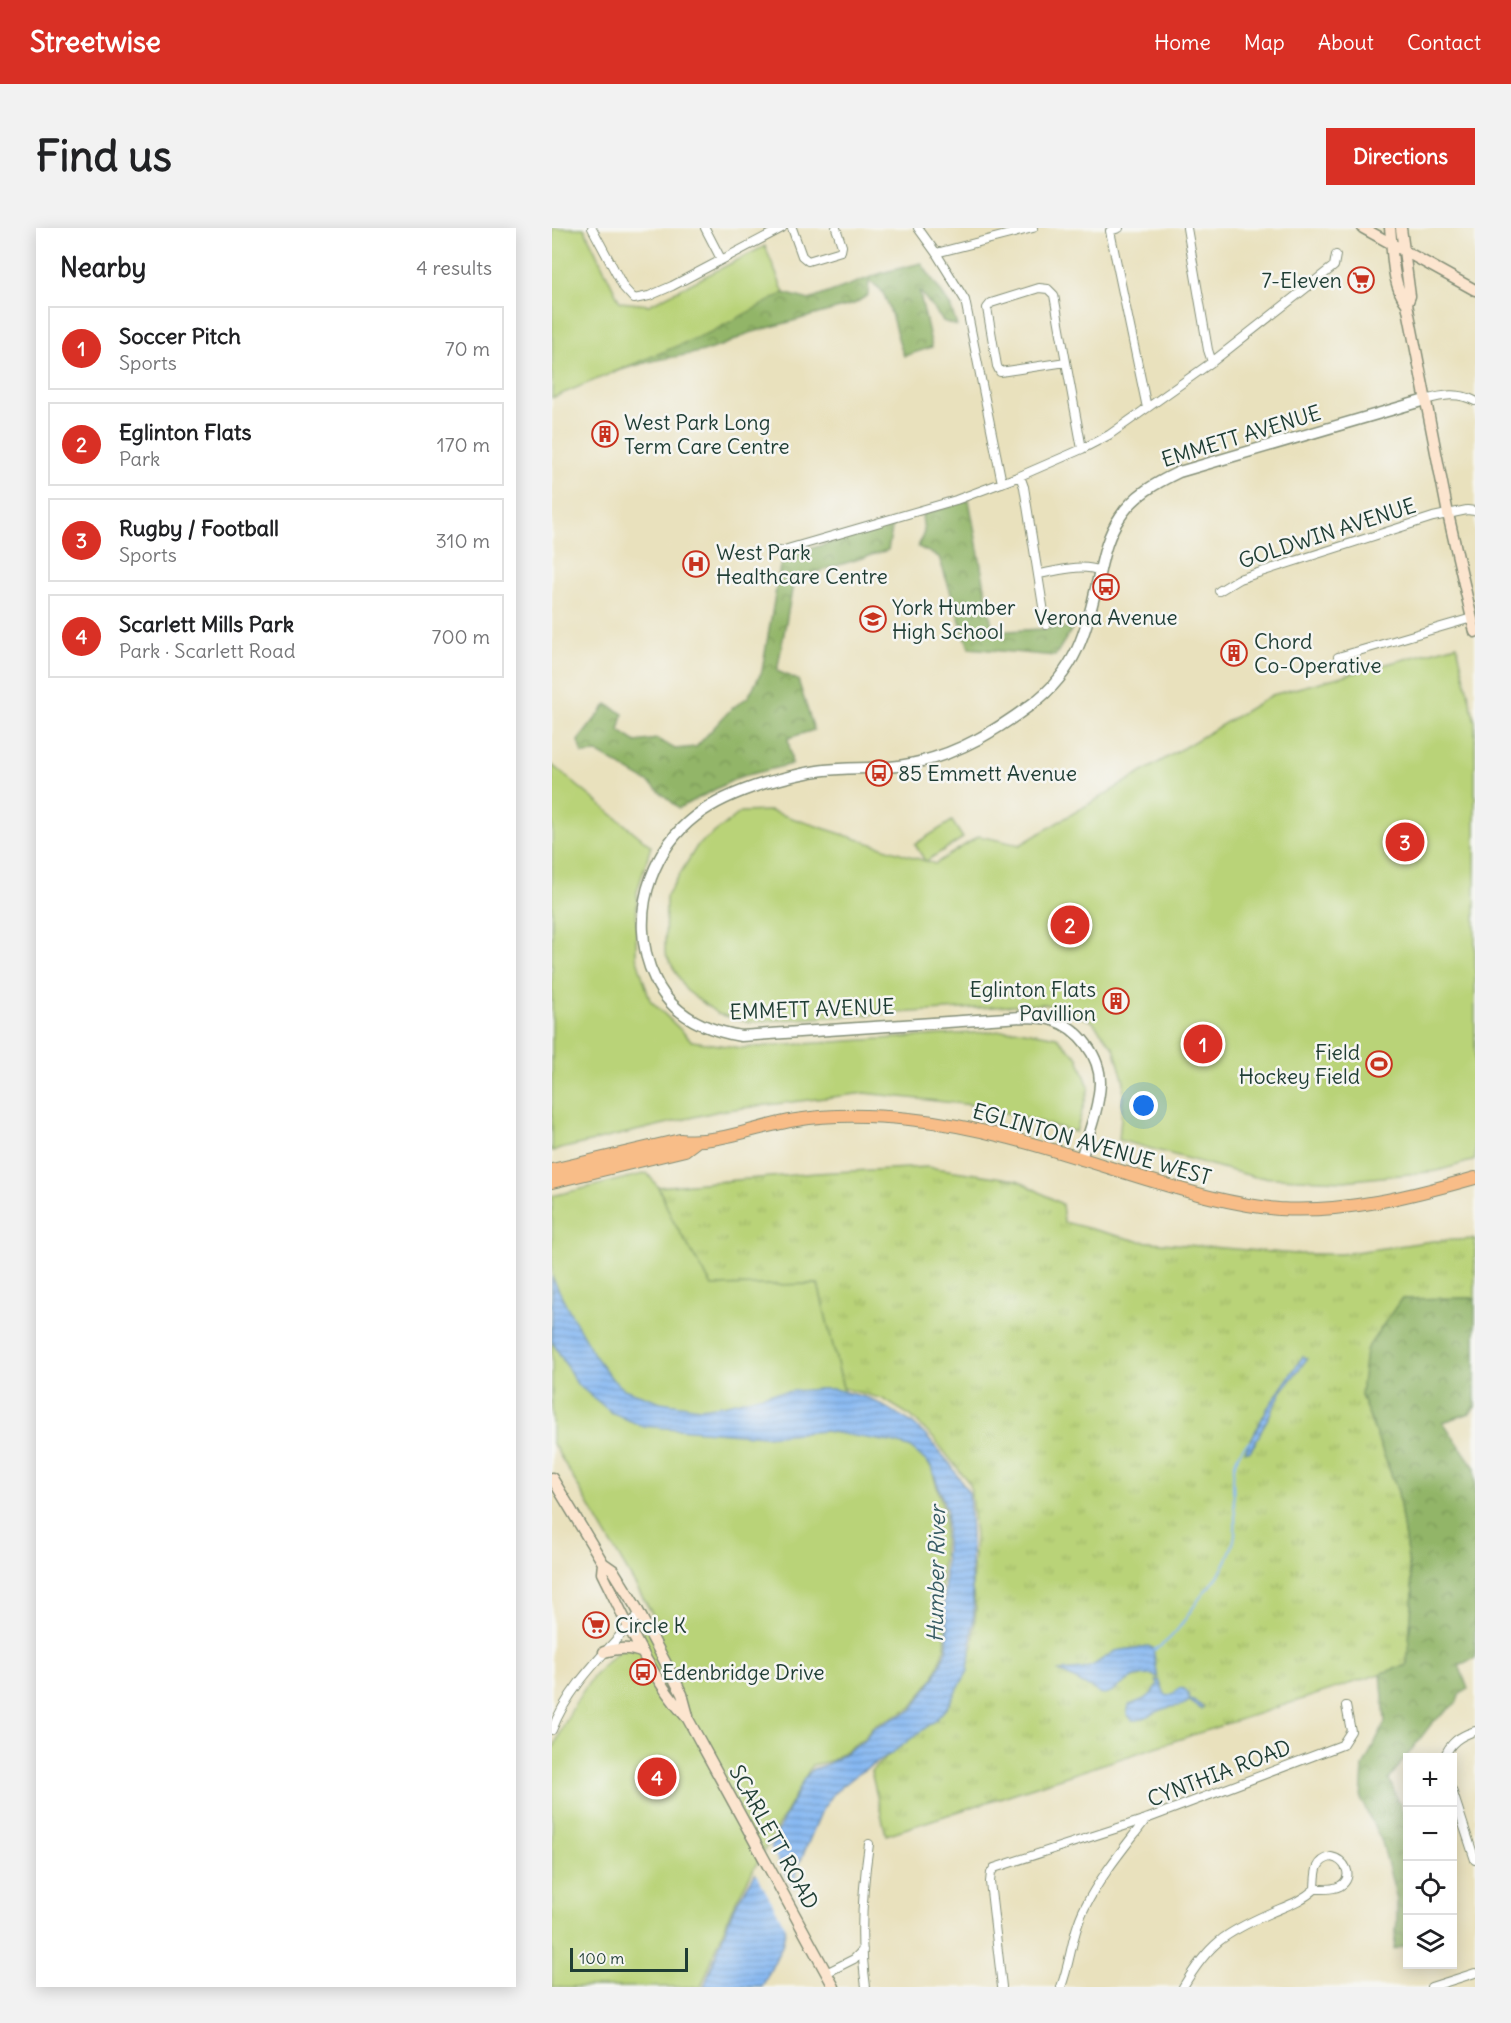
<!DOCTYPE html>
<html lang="en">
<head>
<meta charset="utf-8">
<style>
	:root { --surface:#fff; --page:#f2f2f2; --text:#202124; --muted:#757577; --line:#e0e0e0; --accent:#d93025 }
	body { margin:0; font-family:Delius,sans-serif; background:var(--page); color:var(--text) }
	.controls { position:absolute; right:18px; bottom:18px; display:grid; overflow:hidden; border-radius:0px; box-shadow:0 3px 15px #0003 }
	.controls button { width:54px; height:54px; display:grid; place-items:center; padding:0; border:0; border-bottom:2px solid var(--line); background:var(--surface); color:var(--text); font:30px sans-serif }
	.scale { position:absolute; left:18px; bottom:15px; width:118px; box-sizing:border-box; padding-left:6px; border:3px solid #1f3d34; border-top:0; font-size:16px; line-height:21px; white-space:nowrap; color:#1f3d34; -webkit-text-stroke:4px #f6f6f2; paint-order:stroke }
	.you { position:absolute; left:592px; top:878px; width:21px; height:21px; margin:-15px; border:4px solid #fff; border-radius:50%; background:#1a73e8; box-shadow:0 0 0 9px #1a73e833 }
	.badge { display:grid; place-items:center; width:39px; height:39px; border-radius:50%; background:var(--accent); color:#fff; font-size:20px; font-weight:700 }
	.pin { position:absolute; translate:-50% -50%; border:3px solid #fff; box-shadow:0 2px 6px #0006 }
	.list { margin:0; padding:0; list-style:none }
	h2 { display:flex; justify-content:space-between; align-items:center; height:78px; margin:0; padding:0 24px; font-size:26px }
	h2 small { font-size:20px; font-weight:400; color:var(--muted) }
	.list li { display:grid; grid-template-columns:39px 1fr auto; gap:18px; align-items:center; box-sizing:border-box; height:84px; margin:0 12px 12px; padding:0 12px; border:2px solid var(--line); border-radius:0px }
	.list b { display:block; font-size:22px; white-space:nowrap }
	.list p { margin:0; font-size:20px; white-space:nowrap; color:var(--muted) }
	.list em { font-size:20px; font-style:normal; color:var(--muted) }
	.icon { flex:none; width:33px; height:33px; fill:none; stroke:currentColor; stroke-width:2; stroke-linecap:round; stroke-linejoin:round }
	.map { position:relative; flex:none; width:923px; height:1759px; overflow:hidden; border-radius:0px }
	header { display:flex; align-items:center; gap:36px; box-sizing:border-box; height:84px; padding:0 30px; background:var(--accent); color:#fff }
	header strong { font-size:28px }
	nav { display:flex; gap:33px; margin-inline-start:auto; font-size:21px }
	.intro { display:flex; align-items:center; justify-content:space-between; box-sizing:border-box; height:144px; padding:0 36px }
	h1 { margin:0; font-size:42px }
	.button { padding:15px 27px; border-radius:0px; background:var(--accent); color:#fff; font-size:21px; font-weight:700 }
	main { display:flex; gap:36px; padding:0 36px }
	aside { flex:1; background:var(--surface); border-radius:0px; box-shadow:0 3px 15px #0003 }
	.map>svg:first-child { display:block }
	.grass { fill:url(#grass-tufts); stroke:#6c8856; stroke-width:1.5 }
	.forest { fill:url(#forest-crowns); stroke:#58794e; stroke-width:1.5 }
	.park { fill:#b9d378; stroke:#6c8856; stroke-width:1.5 }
	.water { fill:url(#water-rules); stroke:#527a93; stroke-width:1.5 }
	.pier { fill:#e9e1bd }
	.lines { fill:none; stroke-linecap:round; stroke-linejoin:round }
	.stream { stroke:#85b7f2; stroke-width:2 }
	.minor-casing { stroke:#848f78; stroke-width:10 }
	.tertiary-casing { stroke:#848f78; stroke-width:13 }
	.secondary-casing { stroke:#848f78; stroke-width:13 }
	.primary-casing { stroke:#848f78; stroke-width:14 }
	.minor { stroke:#fff; stroke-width:8 }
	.tertiary { stroke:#fff; stroke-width:10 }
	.secondary { stroke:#fce5cf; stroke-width:10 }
	.primary { stroke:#f8bd88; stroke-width:12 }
	.labels { text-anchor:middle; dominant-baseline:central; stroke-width:5; stroke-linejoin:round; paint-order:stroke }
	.poi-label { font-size:21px; fill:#1f3d34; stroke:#f6f6f2; text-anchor:start }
	.street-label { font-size:21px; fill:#1f3d34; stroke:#f6f6f2 }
	.water-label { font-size:22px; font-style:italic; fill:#385c64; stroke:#f6f6f2 }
</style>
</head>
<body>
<header>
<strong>Streetwise</strong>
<nav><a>Home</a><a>Map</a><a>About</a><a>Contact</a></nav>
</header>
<div class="intro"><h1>Find us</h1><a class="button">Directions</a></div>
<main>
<aside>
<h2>Nearby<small>4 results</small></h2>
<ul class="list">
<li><span class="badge">1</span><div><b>Soccer Pitch</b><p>Sports</p></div><em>70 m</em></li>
<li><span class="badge">2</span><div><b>Eglinton Flats</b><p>Park</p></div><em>170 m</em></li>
<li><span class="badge">3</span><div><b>Rugby / Football</b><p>Sports</p></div><em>310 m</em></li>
<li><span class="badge">4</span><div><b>Scarlett Mills Park</b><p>Park · Scarlett Road</p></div><em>700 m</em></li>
</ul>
</aside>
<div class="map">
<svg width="923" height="1759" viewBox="0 0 923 1759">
	<defs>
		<pattern id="grass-tufts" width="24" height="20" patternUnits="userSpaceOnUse" patternTransform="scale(1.5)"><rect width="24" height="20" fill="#b9d378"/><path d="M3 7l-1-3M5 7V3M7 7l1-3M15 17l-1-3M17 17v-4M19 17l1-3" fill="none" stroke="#9fb668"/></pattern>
		<pattern id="forest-crowns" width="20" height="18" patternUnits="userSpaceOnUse" patternTransform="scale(1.5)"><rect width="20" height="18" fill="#92b568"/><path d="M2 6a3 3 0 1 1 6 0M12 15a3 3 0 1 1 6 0" fill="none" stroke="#779456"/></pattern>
		<pattern id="water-rules" width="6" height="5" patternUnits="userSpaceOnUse" patternTransform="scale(1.5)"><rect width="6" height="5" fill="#85b7f2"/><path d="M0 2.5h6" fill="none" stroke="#6c96c5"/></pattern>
	</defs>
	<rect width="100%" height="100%" fill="#f6f6f2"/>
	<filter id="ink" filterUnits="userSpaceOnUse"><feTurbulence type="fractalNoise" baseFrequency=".0167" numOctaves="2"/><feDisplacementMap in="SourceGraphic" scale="12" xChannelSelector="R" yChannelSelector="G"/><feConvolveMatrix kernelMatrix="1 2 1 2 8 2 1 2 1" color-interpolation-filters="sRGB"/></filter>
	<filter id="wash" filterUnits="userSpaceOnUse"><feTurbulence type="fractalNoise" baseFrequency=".008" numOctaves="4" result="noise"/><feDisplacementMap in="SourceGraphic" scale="24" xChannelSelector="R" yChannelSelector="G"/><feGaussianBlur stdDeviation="1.35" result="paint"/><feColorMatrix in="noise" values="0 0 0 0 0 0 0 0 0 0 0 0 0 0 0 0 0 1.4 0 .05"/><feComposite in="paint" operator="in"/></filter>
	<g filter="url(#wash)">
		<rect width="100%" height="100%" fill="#e9e1bd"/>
		<!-- grass -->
		<path class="grass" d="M375,939l90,13 45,24 2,18 74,19 158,13h45l92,-13 42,-2v59l-74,1 -40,96 37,97 15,101 -6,72 -521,170 -15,-64 37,-33 49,-56 16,-36 3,-38 -4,-19 3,-54 -5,-51 -35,-44 -24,-24 -28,-17 -40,-11 -25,-104 -106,3 -39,-66 -15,-34 158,-14z"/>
		<!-- forest -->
		<path class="forest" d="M369,35l29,42 7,21 -14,-5 -24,-31 13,57 -28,9c-8,-18 -13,-53 -23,-66 -3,-4 -9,-6 -12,-9l-1,14 -14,9 -108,30c-30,18 -59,20 -93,27 -32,7 -69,22 -101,33l227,-100 5,-1 25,7 76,-28z
			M417,272l24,132 80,-5 -18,29 -86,-8 -30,-91 -21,-10 6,-15 -2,-17z
			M341,295l-5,27 -94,29 -17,92 21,9 16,50 -26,8 4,26 -53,13 -60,31 -31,-26 -50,-29 -16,1 -4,-13 29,-37 16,10 -4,17 17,11 21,-3 18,10 21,-2 35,-38 17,-12 14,-26 18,-105 17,-13z
			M923,1070v109l-5,6 -27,9 32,46v190l-16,7 9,24 -9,6 -2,7 -25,21 -43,56 18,43v123l-13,4 3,-27v-23l-15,-57 -21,-42 2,-33 22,-45 -4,-49 26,-8 6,-72 -15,-101 -37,-97 5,-45 35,-51z"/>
		<!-- park -->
		<path class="park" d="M0,0h32l36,74 29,3 116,-59 19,47 -71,38 -161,67z
			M905,417l18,77v438l-38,11 -93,10 -89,-4 -136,-37 5,-58 -10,-34 -22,-27 -47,-17 -297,18 -30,-8 -32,-24 -21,-37 1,-56 31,-51 44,-34 29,-1 155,50 -10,-17 37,-23 11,17 -37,23 9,3 44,-28 41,9 252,-150z
			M0,537l99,81 -14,46 -1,64 14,44 42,41 49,7 278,-18 38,7 21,21 11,29 -13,45 -95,-26 -116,-13 -146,18 -167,40z
			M95,945l11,14 15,34 39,65 106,-2 25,104 7,41 35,7 33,15 13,16 14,47 -5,98 6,15 -1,21 -11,29 -23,31 -38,18 -10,13 -33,22 -18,4 -80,143 -31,79h-149v-235c14,-34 32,-70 60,-95 14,-13 30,-24 45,-35l-105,-180v-246z"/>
		<!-- water -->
		<path class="water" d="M0,1049l20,39 23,40 18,24 11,9 37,13 39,6 23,-3 48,-12 48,-4h15l37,10 40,23 14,13 25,29 19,29 2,42v42l3,34 -6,60 -21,36 -11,13 -44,33 -33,20 -25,20 -12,17 -24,57 -16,79 -20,41h-58l30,-80 34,-53 16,-36 20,-39 9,-10 17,-6 35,-23 8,-12 39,-18 23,-33 12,-28 1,-22 -4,-16 3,-100 -16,-45 -13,-12 -9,-7 -13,-4 -71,-12 -61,5 -123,-10 -30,-14 -34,-28 -25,-43z
			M751,1128l4,3 -25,32 -28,54 -4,6h-5l22,-42z
			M596,1418l5,2 5,30h-2l-3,-3c-7,0 -14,0 -20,3 -11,4 -19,16 -31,16l-43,-23 24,-2 9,-3 23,-15z
			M607,1452l6,14 3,2 6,-3 5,-5c8,1 9,3 10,10l14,9 -2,2 -12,-8c-7,7 -14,4 -23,7 -9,4 -19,8 -28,12h-6l-5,-6 2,-9c13,-5 22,-6 29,-21l-2,-3z"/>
		<!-- pier -->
		<path class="pier" d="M217,1617l27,48 -8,38 -34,-61z"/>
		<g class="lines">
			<!-- stream -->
			<path class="stream" d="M602,1422c23,-12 35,-39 51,-59 5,-6 11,-11 15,-18 6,-10 14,-28 15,-39 3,-28 -13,-73 14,-92"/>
		</g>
	</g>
	<g filter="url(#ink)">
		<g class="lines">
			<!-- minor casing -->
			<g class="minor-casing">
				<path id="minor" d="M40,0l32,60 10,11 15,-3 23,-10 110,-58
					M153,0l16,31
					M240,0l10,28 6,5 33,-10 1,-5 -6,-18
					M366,0l18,25 29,47 37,183
					M567,0l-9,3 37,177
					M635,0l21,122 4,12
					M384,25l97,-25
					M487,60l9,1 6,6 12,67 -66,10 -3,-6 -10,-58 4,-5z
					M514,134l16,87
					M873,172c18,-5 33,-8 50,1
					M468,248l4,11 22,138
					M225,324l179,-52 64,-24 62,-27 27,-14 103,-73 122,-96 2,-11
					M487,346c19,-3 42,-11 61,-3
					M667,363l20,-12 194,-62 34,-7 8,1
					M786,429l134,-39
					M0,1502c18,-47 56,-79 87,-116
					M892,1530c6,-16 16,-22 31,-27
					M900,1562l23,70
					M779,1629c14,2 24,20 9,29 -7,4 -17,3 -25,3 1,-15 -1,-28 16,-32z
					M274,1745l28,-14 9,-9
					M314,1759c-7,-48 -4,-95 3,-143
					M450,1759l-12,-105 1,-9 3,-5 152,-49 196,-74 9,-14 -5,-25
					M509,1759c10,-26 11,-55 24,-80 16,-32 40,-60 61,-88
					M631,1759c26,-44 42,-54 87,-74 16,-7 32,-12 45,-24
					M879,1759l44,-14"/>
			</g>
			<!-- tertiary casing -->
			<g class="tertiary-casing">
				<path id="tertiary" d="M529,931c7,-24 18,-51 19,-76 0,-27 -21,-55 -47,-63 -10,-3 -22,-3 -32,-3l-280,19c-36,-6 -70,-21 -86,-57 -15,-30 -16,-69 -4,-101 20,-55 60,-78 114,-95 20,-5 40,-11 60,-13 32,-3 63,0 94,-8 42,-10 78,-32 113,-58 44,-32 55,-74 66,-125 5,-22 9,-43 22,-62 14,-22 36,-34 59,-45l246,-72"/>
			</g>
			<!-- secondary casing -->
			<g class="secondary-casing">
				<path id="secondary" d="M811,0l112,62
					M838,0c3,24 1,56 17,76l41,210 27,118
					M849,0l9,68 -3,8
					M0,1250l51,85 10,7 23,37 46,87 6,22
					M51,1335l-1,10c25,50 49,105 86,146l146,268
					M52,1424c15,-4 25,-5 39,1"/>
			</g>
			<!-- primary casing -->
			<g class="primary-casing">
				<path id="primary" d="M0,942l128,-30c38,4 78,-14 116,-20 37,-6 75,-5 113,-1 81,8 159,36 237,60 43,13 87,26 133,30 67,4 132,-13 196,-31
					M0,954l133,-32 12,-9"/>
			</g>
			<!-- minor -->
			<use href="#minor" class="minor"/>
			<!-- tertiary -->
			<use href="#tertiary" class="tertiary"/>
			<!-- secondary -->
			<use href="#secondary" class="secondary"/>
			<!-- primary -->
			<use href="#primary" class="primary"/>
		</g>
	</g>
	<!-- icons -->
	<defs>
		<g id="supermarket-ring" transform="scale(1.35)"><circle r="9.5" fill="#f6f6f2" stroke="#c8321e" stroke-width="1.5"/><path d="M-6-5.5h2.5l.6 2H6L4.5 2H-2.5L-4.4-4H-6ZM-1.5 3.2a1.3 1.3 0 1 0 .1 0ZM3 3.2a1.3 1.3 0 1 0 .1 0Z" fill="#c8321e"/></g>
		<g id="building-ring" transform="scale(1.35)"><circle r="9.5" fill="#f6f6f2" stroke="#c8321e" stroke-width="1.5"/><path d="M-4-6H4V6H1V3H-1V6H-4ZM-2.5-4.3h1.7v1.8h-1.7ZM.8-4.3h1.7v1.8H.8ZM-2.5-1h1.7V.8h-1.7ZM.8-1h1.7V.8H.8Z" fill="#c8321e"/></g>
		<g id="hospital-ring" transform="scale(1.35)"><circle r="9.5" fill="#f6f6f2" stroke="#c8321e" stroke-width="1.5"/><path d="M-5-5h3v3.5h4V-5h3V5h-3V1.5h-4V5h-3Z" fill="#c8321e"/></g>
		<g id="bus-ring" transform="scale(1.35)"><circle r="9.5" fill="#f6f6f2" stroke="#c8321e" stroke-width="1.5"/><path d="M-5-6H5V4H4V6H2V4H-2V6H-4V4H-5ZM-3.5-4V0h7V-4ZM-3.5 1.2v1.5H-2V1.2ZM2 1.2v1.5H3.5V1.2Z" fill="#c8321e"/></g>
		<g id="school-ring" transform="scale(1.35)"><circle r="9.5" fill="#f6f6f2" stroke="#c8321e" stroke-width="1.5"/><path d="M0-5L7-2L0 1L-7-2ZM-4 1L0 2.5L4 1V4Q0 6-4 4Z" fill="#c8321e"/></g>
		<g id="stadium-ring" transform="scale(1.35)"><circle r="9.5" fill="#f6f6f2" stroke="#c8321e" stroke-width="1.5"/><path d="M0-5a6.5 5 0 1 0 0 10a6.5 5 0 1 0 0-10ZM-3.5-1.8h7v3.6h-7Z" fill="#c8321e"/></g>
	</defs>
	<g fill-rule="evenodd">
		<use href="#supermarket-ring" x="809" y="52"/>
		<use href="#building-ring" x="53" y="206"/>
		<use href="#hospital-ring" x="144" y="336"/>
		<use href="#bus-ring" x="554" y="359"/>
		<use href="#school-ring" x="321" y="391"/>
		<use href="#building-ring" x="682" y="425"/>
		<use href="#bus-ring" x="327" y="545"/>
		<use href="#building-ring" x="564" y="773"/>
		<use href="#stadium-ring" x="827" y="836"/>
		<use href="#supermarket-ring" x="44" y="1397"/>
		<use href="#bus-ring" x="91" y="1444"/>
	</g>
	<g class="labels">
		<!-- poi labels -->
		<g class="poi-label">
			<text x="790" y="52" text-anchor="end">7-Eleven</text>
			<text x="72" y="194">West Park Long<tspan x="72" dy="24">Term Care Centre</tspan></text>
			<text x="164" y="324">West Park<tspan x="164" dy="24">Healthcare Centre</tspan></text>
			<text x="340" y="379">York Humber<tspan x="340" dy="24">High School</tspan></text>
			<text x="554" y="389" text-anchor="middle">Verona Avenue</text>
			<text x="702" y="413">Chord<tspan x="702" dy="24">Co-Operative</tspan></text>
			<text x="346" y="545">85 Emmett Avenue</text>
			<text x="544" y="761" text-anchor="end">Eglinton Flats<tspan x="544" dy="24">Pavillion</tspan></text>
			<text x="808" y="824" text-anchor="end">Field<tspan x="808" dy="24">Hockey Field</tspan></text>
			<text x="63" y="1397">Circle K</text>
			<text x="110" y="1444">Edenbridge Drive</text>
		</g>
		<!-- street labels -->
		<g class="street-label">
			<text transform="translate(689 208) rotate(-17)">EMMETT AVENUE</text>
			<text transform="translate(775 305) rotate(-18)">GOLDWIN AVENUE</text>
			<text transform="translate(260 781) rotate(-2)">EMMETT AVENUE</text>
			<text transform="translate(540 916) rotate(16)">EGLINTON AVENUE WEST</text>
			<text transform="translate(667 1545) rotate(-21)">CYNTHIA ROAD</text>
			<text transform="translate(222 1609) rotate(61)">SCARLETT ROAD</text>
		</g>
		<!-- water labels -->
		<g class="water-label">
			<text transform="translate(384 1346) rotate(-89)">Humber River</text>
		</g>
	</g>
</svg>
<div class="controls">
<button>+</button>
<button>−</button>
<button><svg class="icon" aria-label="locate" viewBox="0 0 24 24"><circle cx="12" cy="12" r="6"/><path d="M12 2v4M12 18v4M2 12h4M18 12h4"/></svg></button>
<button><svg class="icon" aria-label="layers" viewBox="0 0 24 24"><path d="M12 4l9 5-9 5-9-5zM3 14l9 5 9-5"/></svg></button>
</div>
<div class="scale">100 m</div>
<div class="you"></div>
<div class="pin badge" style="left:651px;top:816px">1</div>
<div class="pin badge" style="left:518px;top:697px">2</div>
<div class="pin badge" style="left:853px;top:614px">3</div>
<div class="pin badge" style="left:105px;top:1549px">4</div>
</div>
</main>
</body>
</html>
